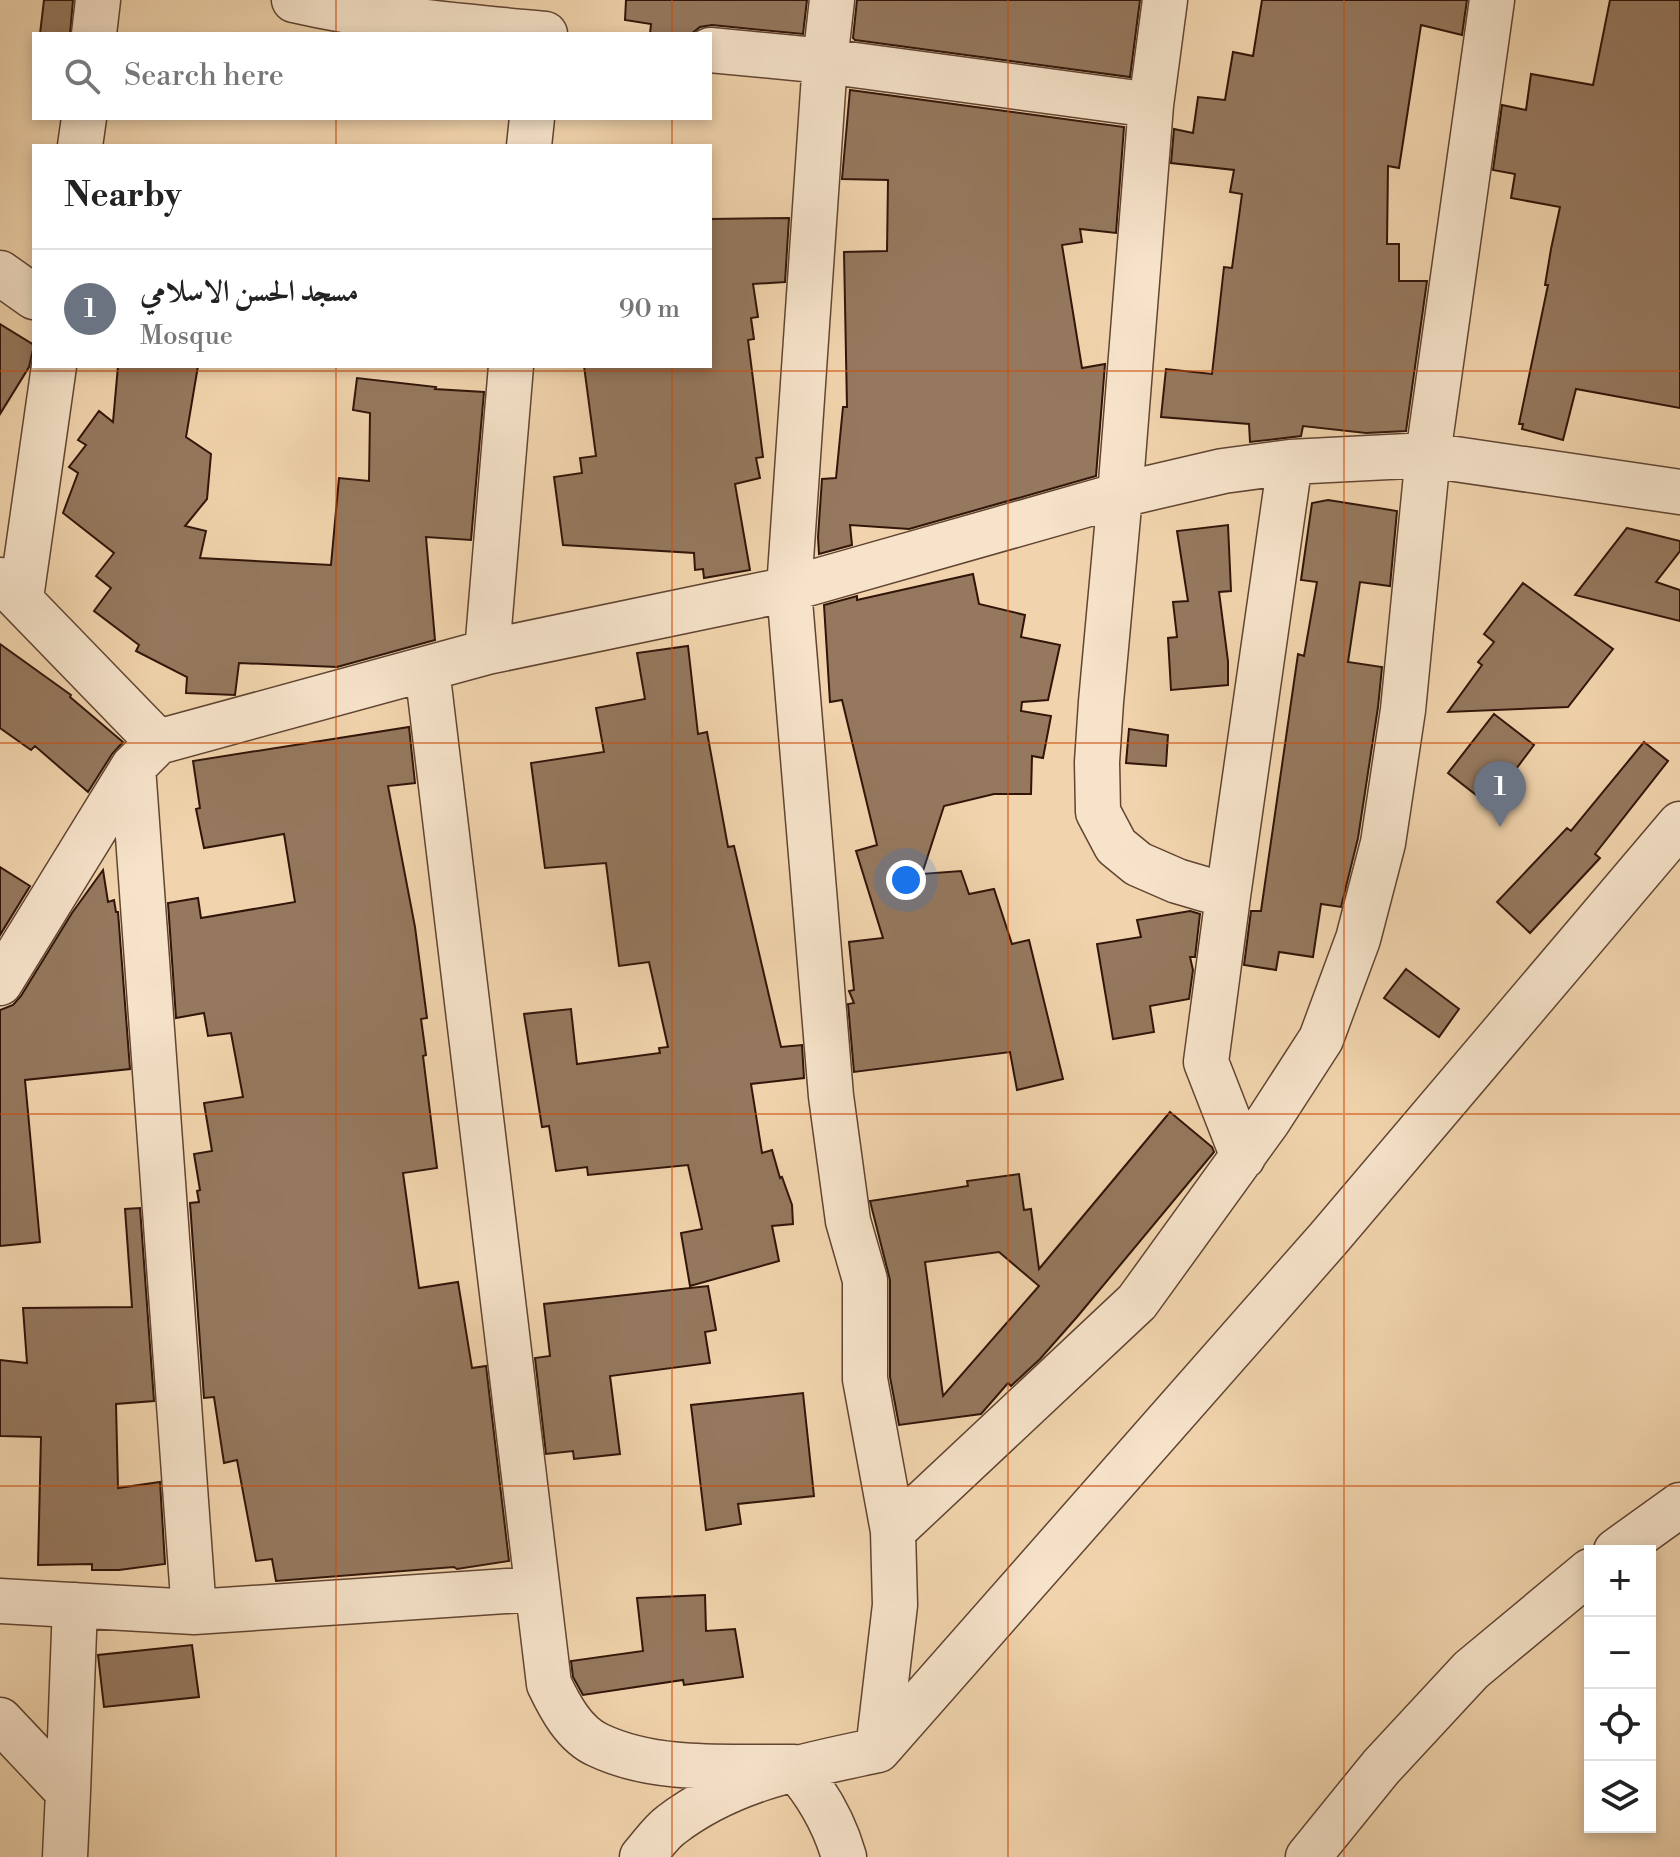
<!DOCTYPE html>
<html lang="en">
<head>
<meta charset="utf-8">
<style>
	:root { --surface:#fff; --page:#f2f2f2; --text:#222; --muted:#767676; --line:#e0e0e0; --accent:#2563eb }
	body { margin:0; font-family:"Libre Bodoni",Amiri,serif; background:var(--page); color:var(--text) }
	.controls { position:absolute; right:24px; bottom:24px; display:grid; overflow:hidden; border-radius:0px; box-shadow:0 4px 12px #0003 }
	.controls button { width:72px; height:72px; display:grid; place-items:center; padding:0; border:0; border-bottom:2px solid var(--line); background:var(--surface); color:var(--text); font:40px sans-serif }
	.you { position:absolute; left:906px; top:880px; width:28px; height:28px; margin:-20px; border:6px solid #fff; border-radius:50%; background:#1a73e8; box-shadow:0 0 0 12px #1a73e833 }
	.badge { display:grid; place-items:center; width:52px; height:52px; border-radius:50%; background:var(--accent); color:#fff; font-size:26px; font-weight:700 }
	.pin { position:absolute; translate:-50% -66px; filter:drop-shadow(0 2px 4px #0008) }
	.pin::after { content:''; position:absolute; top:42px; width:28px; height:24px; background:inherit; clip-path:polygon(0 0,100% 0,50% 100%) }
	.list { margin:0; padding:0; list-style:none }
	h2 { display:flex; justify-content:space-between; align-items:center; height:104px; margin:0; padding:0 32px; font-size:34px }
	h2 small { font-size:26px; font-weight:400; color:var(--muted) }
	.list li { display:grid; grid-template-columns:52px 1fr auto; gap:24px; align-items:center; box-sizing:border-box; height:120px; padding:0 32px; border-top:2px solid var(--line) }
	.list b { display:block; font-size:30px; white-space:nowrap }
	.list p { margin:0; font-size:26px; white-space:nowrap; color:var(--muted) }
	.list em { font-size:26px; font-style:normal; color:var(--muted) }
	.icon { flex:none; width:44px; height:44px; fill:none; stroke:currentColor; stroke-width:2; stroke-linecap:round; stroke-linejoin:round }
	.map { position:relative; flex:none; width:1680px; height:1857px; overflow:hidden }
	.search { position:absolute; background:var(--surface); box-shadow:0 4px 12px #0003; left:32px; top:32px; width:680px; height:88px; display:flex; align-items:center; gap:20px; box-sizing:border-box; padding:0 28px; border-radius:0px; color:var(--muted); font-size:30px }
	.panel { position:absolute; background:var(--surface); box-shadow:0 4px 12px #0003; left:32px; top:144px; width:680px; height:224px; border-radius:0px }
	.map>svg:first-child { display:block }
	.building { fill:#95785e; stroke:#311509; stroke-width:2; fill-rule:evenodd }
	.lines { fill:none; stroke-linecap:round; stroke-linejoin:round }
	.minor-casing { stroke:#614532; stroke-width:47 }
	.minor { stroke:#f6e3ca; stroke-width:44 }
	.grid { fill:none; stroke:#cd4f0c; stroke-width:2; stroke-opacity:0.55 }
</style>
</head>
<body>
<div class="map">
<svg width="1680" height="1857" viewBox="0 0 1680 1857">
	<rect width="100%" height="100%" fill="#f1d4ad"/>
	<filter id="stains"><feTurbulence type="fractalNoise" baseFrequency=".0025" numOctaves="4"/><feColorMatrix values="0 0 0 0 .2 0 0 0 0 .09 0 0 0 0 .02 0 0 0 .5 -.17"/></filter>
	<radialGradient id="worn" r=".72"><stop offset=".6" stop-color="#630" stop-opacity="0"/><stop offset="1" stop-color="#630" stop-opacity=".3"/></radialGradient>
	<!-- building -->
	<path class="building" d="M44,0h29l-3,34h-30z
		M626,0h181l-4,34 -91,-9 -12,2 -9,7h-41l1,-10 -26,-4z
		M857,0h283l-10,77 -275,-37 -2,-2z
		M1262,0h205l-5,35 -41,-10 -22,143 -11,-2 -1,78h12v37h28l-21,150 -40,2 -63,-7 -2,10 -51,6 -1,-18 -88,-7 5,-48 46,5 12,-107 8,1 10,-74 -12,-2 4,-22 -63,-7 3,-34 19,4 5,-36 27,3 8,-48 20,4z
		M1610,0h70v408l-104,-19 -13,51 -41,-11 1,-5h-4l29,-139h-3l6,-36 9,-42 -49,-9 4,-24 -22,-4 9,-65 24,5 5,-36 62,11z
		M850,90l274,37 -8,106 -36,-4 2,13 -20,3 20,123 23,-4 -9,112 -187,53 -59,-4 2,20 -33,9 -1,-17 4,-58 14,-1 7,-71h4l-3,-155 43,-1 1,-71 -46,-1z
		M789,218l-4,64 -32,2 5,33 -7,1 3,21 -6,1 15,117 -7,1 4,20 -25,6 15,86 -46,8 -1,-9 -8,1 -1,-17 -131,-8 -9,-68 28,-4 -2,-15 16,-2 -12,-90h126v-147z
		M0,324l34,21 -5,22 -29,47z
		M118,366h80l-12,71 25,17 -4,45 -22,27 21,5 -6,27 131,7 8,-87 30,3 1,-68 -17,-3 4,-32 79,9 -1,2 49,3 -13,148 -45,-3 9,103 -98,27 -98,-4 -4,32 -49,-2 1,-16 -51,-26 3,-6 -45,-34 17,-23 -15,-12 18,-23 -51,-40 15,-40 -9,-6 17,-22 -8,-5 21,-29 14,11z
		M1328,500l69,11 -7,75 -30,-4 -12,80 34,5 -4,40 -20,131 -17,69 -20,-3 -8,53 -34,-5 -3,18 -32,-5 7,-54h10l37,-257 6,2 13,-74 -16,-2 11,-77z
		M1228,525l3,66 -12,1 9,69v24l-57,5 -3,-52 9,-1 -4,-35 15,-1 -11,-70z
		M1627,528l53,13v10l-24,31 24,8v31l-105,-26z
		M973,574l6,30 46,11 -4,22 39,8 -12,55 -26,2 -1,9 30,5 -8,42 -11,-2 -1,38h-37l-50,12 -22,68 39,-3 8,23 25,-5 18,55 17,-4 34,139 -46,11 -7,-38 -156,20 -6,-68 6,-1 -5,-12 5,-1 -5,-48 34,-4 -27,-87 21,-6 -35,-145 -12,2 -6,-97 33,-9v4z
		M1523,583l90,66 -45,58 -120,5 34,-47 -4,-3 16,-20 -10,-8z
		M0,644l71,51 -1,2 53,45 -11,12 -24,38 -53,-46 -4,4 -31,-22z
		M688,646l10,88 9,-2 21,115 6,-1 47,201 21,-2 2,33 -53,6 11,69 10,-3 8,28 2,-1 10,28 1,19 -21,2 7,35 -89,25 -9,-53 21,-4 -14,-64 -100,10 -1,-8 -31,4 -7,-45 -7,1 -18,-113 47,-5 6,55 83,-11 -1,-5 9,-1 -19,-85 -30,4 -13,-103 -61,5 -14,-105 73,-11 -8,-44 49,-9 -8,-46z
		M1494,714l40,31 -45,60 -41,-32z
		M409,727l6,56 -27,3 27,141 12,91 -6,1 5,36 -3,1 14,112 -34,5 16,115 39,-6 14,86 14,-2 23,195 -52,8 -3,-2 -178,14 -4,-22 -16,2 -19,-101 -13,3 -10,-66 -10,1 -14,-195 9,-1 -2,-11 3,-1 -6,-36 18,-3 -8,-48 39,-6 -12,-64 -23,3 -4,-23 -28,5 -8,-115 30,-5 3,20 94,-16 -11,-68 -80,14 -8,-39 4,-1 -7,-47z
		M1129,729l39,6 -2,31 -40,-3z
		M1644,742l24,19 -73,93 5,4 -70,75 -33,-31 70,-74 4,3z
		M0,867l30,19 -30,49z
		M103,870l5,32 6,-2 2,12h2l12,157 -105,11 15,162 -40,4v-236l13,-5 8,-9 51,-83z
		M1190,911l10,3 -5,43h-5l3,13 -4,29 -39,7 4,26 -41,7 -16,-95 44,-7 -4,-17z
		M1406,969l53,40 -20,28 -55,-39z
		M1170,1112l42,35 2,5 -137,165 -37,42 -29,27 -3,-3 -27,31 -82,11 -9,-48v-97l-20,-79 98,-15 -1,-5 52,-7 5,36 7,-1 8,60zM999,1252l40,34 -96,110 -18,-134z
		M140,1208l14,193 -38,3 2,84 42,-6 5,82 -46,6h-27v-6l-54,1 3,-128 -41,-1v-76l27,3 -4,-55 109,-1 -7,-98z
		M708,1286l8,44 -11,2 5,31 -100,13 10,78 -46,5 -1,-8 -27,3 -11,-96 15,-2 -6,-52z
		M803,1393l11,103 -76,8 3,20 -35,6 -15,-125z
		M705,1595l1,36 29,-2 8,48 -59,8 -1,-5 -100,15 -10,-18 -2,-16 72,-10 -6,-53z
		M192,1645l7,52 -95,10 -6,-52z"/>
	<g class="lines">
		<!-- minor casing -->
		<g class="minor-casing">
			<path id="minor" d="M294,0c83,19 167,26 251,34
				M832,0l-7,61 -36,528 42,507 17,125 17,59v99l28,152 2,74 -17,145
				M1165,0l-14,105 -31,390 -19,207 -4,60 1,50 18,34 22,18 39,17 51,15 -22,166 37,95
				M94,34l4,-34
				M710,50l115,11 326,44
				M80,146l4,-28
				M529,146l3,-28
				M0,273l34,24
				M1,580l157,162
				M21,598l33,-232
				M487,652l24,-286
				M427,669l122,1015c11,23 25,50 49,61 59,28 133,21 196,22 24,27 40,55 50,90
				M133,767l61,845
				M1228,896l62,-434
				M0,983l133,-216 25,-25 329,-90 302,-63 331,-94 103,-24 67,-9 138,-7 252,37
				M893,1531l244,-229 131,-181 53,-82 37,-100 25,-96 20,-133 25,-255 64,-455
				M1616,1551l64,-46
				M0,1601l194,11 343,-23
				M0,1720l68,72 -3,65
				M68,1792l7,-187
				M642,1857c9,-10 18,-24 29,-32 61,-47 133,-59 207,-75l450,-511 352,-415
				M1308,1857l73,-90 90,-97 119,-99"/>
		</g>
		<!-- minor -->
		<use href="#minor" class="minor"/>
	</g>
	<!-- grid -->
	<path class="grid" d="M336,0v34M672,0v34M1008,0v1857M1344,0v1857M336,118v28M672,118v28M336,366v1491M672,366v1491M0,371h1680M0,743h1680M0,1114h1680M0,1486h1680"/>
	<rect width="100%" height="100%" filter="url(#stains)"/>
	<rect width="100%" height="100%" fill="url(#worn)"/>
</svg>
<div class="controls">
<button>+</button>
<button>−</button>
<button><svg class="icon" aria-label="locate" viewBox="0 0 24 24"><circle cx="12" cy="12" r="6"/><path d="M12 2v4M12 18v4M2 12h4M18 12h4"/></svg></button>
<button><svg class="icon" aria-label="layers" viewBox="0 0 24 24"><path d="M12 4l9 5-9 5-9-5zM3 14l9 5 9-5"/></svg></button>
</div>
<div class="you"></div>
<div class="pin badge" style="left:1500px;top:827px;background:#6b7280">1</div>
<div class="search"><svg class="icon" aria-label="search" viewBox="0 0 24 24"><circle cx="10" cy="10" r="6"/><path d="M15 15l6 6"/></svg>Search here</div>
<section class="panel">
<h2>Nearby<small></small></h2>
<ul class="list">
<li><span class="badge" style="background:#6b7280">1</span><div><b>مسجد الحسن الاسلامي</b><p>Mosque</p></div><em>90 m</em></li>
</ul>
</section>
</div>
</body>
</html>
